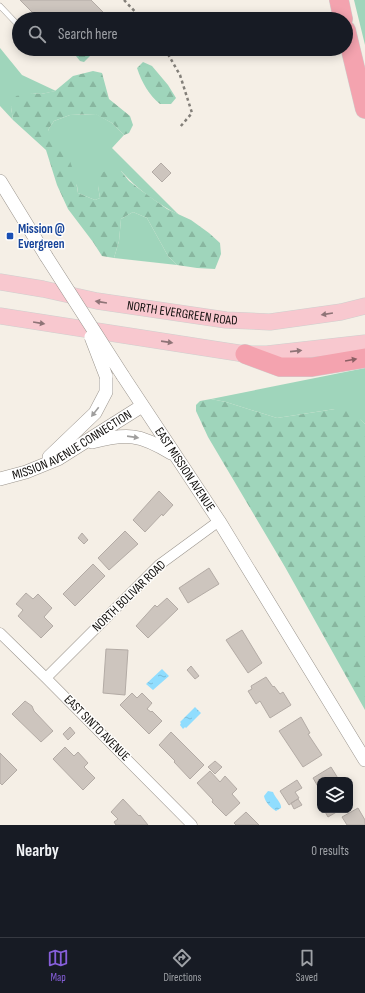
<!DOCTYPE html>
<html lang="en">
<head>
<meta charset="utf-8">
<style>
	:root { --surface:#171b24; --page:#20242c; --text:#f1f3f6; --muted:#9ea1a6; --line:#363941; --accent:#875fda }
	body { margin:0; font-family:"Sofia Sans Condensed",sans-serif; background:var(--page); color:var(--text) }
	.controls { position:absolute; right:12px; bottom:12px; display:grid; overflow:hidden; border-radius:8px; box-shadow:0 2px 10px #0003 }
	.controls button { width:36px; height:36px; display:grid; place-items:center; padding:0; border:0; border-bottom:1px solid var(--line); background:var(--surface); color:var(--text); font:20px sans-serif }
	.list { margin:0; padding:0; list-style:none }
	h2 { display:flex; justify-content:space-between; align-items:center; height:52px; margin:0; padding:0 16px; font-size:17px }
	h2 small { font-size:13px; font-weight:400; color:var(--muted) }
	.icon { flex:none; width:22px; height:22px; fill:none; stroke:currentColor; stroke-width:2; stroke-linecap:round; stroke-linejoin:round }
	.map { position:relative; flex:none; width:365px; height:825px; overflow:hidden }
	.search { position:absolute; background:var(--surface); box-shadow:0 2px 10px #0003; left:12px; right:12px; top:12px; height:44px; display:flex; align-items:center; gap:10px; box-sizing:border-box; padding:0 14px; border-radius:22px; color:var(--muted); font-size:15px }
	.sheet { height:112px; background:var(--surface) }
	nav { display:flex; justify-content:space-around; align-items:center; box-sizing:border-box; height:56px; border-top:1px solid var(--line); background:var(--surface); font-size:11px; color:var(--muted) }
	nav a { display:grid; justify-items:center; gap:2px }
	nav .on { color:var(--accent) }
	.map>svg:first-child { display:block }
	.green { fill:#9fd5bb }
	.forest { fill:url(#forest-firs) }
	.water { fill:url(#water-ripples) }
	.building { fill:#cdc5be; stroke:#b3aba5 }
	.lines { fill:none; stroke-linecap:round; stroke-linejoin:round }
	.service-casing { stroke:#9b958e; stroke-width:6 }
	.minor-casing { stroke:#9b958e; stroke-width:11 }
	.tertiary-casing { stroke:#9b958e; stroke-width:14 }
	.primary-casing { stroke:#cfcfce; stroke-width:17 }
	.motorway-casing { stroke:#cfcfce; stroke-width:20 }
	.path { stroke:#837f79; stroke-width:2.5; stroke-dasharray:3 3; stroke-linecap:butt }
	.service { stroke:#fff; stroke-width:5 }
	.minor { stroke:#fff; stroke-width:10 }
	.tertiary { stroke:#fff; stroke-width:13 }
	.primary { stroke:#f8c8cf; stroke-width:16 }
	.motorway { stroke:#f4a3af; stroke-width:19 }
	.tertiary-bridge-casing { stroke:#9b958e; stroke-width:14; stroke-linecap:butt }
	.tertiary-bridge { stroke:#fff; stroke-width:13 }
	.oneway { fill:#8f7477 }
	.oneway2 { fill:#8d6065 }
	.oneway3 { fill:#9f9e9d }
	.transit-dot { fill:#1a4fb4; stroke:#fefdfb; stroke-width:1.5 }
	.labels { text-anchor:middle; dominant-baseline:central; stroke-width:3; stroke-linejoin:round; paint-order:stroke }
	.transit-label { font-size:13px; font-weight:bold; fill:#164399; stroke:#fefdfb; text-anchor:start }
	.street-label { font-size:13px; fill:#0f0d0b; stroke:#fefdfb }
</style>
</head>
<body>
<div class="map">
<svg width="365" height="825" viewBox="0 0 365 825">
	<defs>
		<pattern id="forest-firs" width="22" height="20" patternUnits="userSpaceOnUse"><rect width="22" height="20" fill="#9fd5bb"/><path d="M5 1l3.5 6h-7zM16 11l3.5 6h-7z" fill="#88b69f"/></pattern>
		<pattern id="water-ripples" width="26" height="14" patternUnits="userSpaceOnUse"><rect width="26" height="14" fill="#90ddfe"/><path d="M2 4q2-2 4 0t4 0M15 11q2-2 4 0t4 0" fill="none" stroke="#7bbcd8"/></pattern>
	</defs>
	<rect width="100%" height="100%" fill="#f5efe6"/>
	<!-- green -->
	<path class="green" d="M354,0h11v45z
		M0,48l22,27 34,16 -15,3 -9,-1 -21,14 2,13 -13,-14z
		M96,114l16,9 12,12 -12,13 67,67c-21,-11 -42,-26 -58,-44l-23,15 2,12 -5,2 -17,-7 -1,-7 -29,-56 6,-9 16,-6z
		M133,212l14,6 21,38 9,9 -63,-7 5,-17 2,-22z
		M365,368v56l-4,-4 -26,-11 -58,9 -51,-16 -15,-3z"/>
	<!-- forest -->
	<path class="forest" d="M82,49h24l-4,3 -11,3 -7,7 -4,-1 -4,-5z
		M143,62l9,4 16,19 8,13 -5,6h-11c-11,-9 -18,-21 -23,-36z
		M93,71l9,2 7,26 21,17 3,9 -4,8 -5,2 -12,-12 -17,-9 -25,1 -16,6 -6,9 20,25 7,21 3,17 17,7 5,-2 -2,-12 2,-12 10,-6 11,3 8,10 13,10 25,18 24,11 18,13 11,10 1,11 -6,15 -18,-1 -20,-3 -9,-9 -21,-38 -14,-6 -12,7 -2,22 -5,17 -12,-2 -9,-14 -25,-33 -11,-24 -11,-35 -33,-30 -2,-13 5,-11 16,-3 9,1 14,-3 18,-15z
		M211,399l15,3 51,16 58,-9c14,-1 21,5 30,15v286l-80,-143 -77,-130 -12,-26v-6l4,-4z"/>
	<!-- water -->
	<path class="water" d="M162,669l7,7 -16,14 -7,-6z
		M195,707l6,6 -15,15 -1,-1 -2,2 -3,-4 1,-2 -1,-1z
		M268,791l5,1c2,6 9,11 8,16l-5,3c-5,-3 -11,-9 -12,-15z"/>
	<!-- building -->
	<path class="building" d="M20,0h71l17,17 -2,2h-67z
		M161,163l10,10 -9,9 -10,-10z
		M159,491l14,14 -10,11 -1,-2 -17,18 -12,-12z
		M125,531l13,13 -29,26 -11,-12z
		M82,533l6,7 -4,4 -6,-6z
		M93,564l12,12 -30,30 -12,-12z
		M209,568l10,16 -31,19 -9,-15z
		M26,593l7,6 5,-5 14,14 -8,9 9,9 -12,12 -23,-22 5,-6 -7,-6z
		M167,598l11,11 -30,29 -12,-12 19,-21 2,2z
		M242,630l20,33 -14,10 -22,-33z
		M106,649l22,1 -3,45 -22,-2z
		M191,666l8,10 -4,3 -8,-9z
		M266,677l7,10 1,-1 6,8 3,-2 8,13 -21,13 -10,-17 -4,3 -8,-13 4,-2 -1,-3z
		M132,693l5,5 5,-5 10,10 -5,6 4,3 1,-1 10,10 -13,13 -29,-29z
		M25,701l7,5 2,5 19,20 -12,11 -29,-28z
		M301,717l9,16 -2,1 14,21 -19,12 -24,-36z
		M70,727l5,6 -7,7 -5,-6z
		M171,732l33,33 -14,14 -16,-17 1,-1 -16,-16z
		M65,747l9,9 4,-4 10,11 -4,4 11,11 -12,12 -30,-31z
		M0,753l17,17 -15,15 -2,-2z
		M215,761l7,6 -7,7 -7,-7z
		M331,767l8,13h-19v10l-7,-12z
		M210,771l10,11 5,-6 12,13 -5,5 8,9 -14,13 -14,-14 1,-2 -16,-17z
		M297,780l5,8 -7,4 4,6 -10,7 -9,-14z
		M123,799l16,17 1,-1 8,10h-32l-2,-3 4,-3 -7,-7z
		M298,799l4,6 -8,4 -3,-6z
		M358,808l7,12v5h-18l-5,-8z
		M324,810h16l-12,7z
		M246,812l13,13h-23l-2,-2z"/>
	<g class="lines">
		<!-- service casing -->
		<g class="service-casing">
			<path id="service" d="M0,6l19,20"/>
		</g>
		<!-- minor casing -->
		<g class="minor-casing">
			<path id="minor" d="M0,633l46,45 146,147
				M46,678l113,-113 60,-44"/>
		</g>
		<!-- tertiary casing -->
		<g class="tertiary-casing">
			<g id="tertiary">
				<path d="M0,181l46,75"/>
				<path id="s1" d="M123,376l96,145 146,239"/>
				<path d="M92,442c35,-9 48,-8 79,11"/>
				<path d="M49,457l46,-44 11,-21v-16"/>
				<path id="s2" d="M0,479l26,-7 32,-13 84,-53"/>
			</g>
		</g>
		<!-- primary casing -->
		<g class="primary-casing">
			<g id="primary">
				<path id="s3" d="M0,282l43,7 54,12 129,19 44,2 71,-10 24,-6"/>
				<path d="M0,316l245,38h22l98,-11"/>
			</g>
		</g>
		<!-- motorway casing -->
		<g class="motorway-casing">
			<path id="motorway" d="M339,0l4,19
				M346,30l19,79
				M245,354l35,13h32l53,-9"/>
		</g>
		<!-- path -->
		<path class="path" d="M124,0l18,19
			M165,49l15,26 12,38 -12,14"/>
		<!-- service -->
		<use href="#service" class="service"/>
		<!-- minor -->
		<use href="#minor" class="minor"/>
		<!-- tertiary -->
		<use href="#tertiary" class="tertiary"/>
		<!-- primary -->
		<use href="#primary" class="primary"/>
		<!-- motorway -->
		<use href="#motorway" class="motorway"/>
		<!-- tertiary-bridge casing -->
		<g class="tertiary-bridge-casing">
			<path id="tertiary-bridge" d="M46,256l77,120
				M91,337l15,39"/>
		</g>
		<!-- tertiary-bridge -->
		<use href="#tertiary-bridge" class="tertiary-bridge"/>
	</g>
	<!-- one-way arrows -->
	<defs><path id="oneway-solid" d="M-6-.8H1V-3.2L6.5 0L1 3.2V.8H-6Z"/></defs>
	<g class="oneway">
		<use href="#oneway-solid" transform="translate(101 302) rotate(-171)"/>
		<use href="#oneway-solid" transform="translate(327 314) rotate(171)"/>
		<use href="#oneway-solid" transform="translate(39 323) rotate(9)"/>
		<use href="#oneway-solid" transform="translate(167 342) rotate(8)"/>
		<use href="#oneway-solid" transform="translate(296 351) rotate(-6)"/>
	</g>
	<use class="oneway2" href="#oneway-solid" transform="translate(351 360) rotate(-10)"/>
	<g class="oneway3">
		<use href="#oneway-solid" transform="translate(95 412) rotate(128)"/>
		<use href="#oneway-solid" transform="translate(133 437) rotate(8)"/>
	</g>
	<!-- markers -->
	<rect class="transit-dot" x="6" y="232" width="8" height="8" rx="2"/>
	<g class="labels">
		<!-- transit labels -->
		<g class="transit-label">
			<text x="18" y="229">Mission @<tspan x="18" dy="15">Evergreen</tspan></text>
		</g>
		<!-- street labels -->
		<g class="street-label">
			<text stroke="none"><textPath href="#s3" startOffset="185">NORTH EVERGREEN ROAD</textPath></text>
			<text stroke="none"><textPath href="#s2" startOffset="80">MISSION AVENUE CONNECTION</textPath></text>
			<text stroke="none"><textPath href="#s1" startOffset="112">EAST MISSION AVENUE</textPath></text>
			<text transform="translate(129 596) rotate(-44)">NORTH BOLIVAR ROAD</text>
			<text transform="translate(97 728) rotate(45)">EAST SINTO AVENUE</text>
		</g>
	</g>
</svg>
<div class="controls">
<button><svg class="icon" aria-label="layers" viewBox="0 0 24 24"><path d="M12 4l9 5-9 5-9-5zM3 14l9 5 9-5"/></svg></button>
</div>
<div class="search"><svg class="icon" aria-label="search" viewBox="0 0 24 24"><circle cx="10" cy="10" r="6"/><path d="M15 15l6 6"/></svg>Search here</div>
</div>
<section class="sheet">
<h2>Nearby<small>0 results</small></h2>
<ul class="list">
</ul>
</section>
<nav>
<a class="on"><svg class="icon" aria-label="map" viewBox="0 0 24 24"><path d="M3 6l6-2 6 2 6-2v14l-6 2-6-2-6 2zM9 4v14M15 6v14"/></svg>Map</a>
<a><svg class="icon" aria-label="directions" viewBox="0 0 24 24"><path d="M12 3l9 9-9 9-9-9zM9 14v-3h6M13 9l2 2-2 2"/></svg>Directions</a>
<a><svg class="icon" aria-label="saved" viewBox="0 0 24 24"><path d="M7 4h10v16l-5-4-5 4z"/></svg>Saved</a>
</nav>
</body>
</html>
